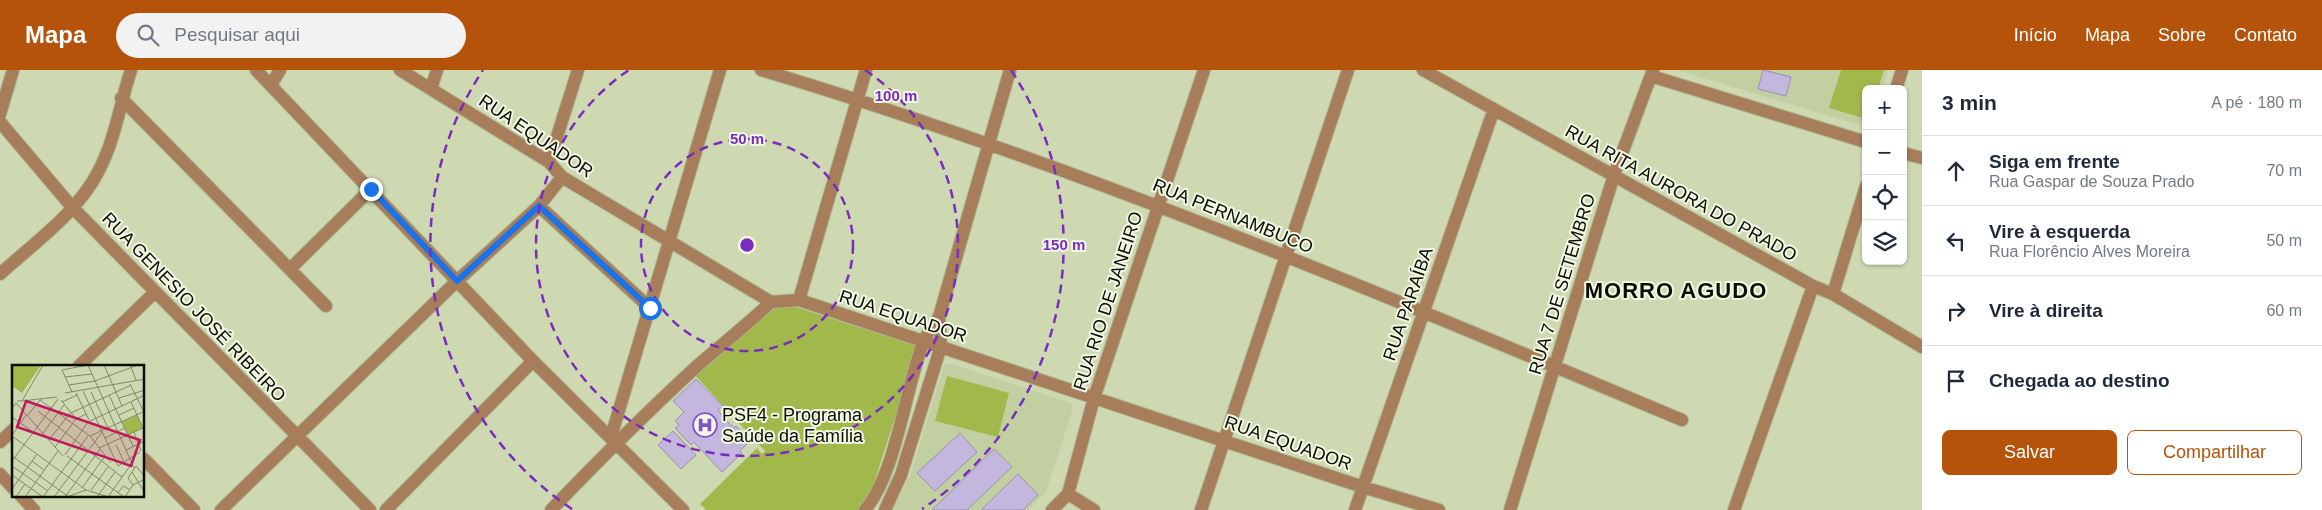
<!DOCTYPE html>
<html lang="pt">
<head>
<meta charset="utf-8">
<style>
	:root { --surface:#fff; --page:#f2f2f3; --text:#1f2937; --muted:#747a83; --line:#e0e1e3; --accent:#b45309 }
	body { margin:0; font-family:Helvetica,sans-serif; background:var(--page); color:var(--text) }
	.controls { position:absolute; right:15px; top:15px; display:grid; overflow:hidden; border-radius:8px; box-shadow:0 1px 4px #0004 }
	.controls button { width:45px; height:45px; display:grid; place-items:center; padding:0; border:0; border-bottom:1px solid var(--line); background:var(--surface); color:var(--text); font:25px sans-serif }
	.stop { position:absolute; width:15px; height:15px; margin:-11px; border:4px solid #1a73e8; border-radius:50%; background:#fff }
	.stop.end { background:#1a73e8; border-color:#fff; box-shadow:0 1px 5px #0008 }
	.list { margin:0; padding:0; list-style:none }
	h2 { display:flex; justify-content:space-between; align-items:center; height:65px; margin:0; padding:0 20px; font-size:21px }
	h2 small { font-size:16px; font-weight:400; color:var(--muted) }
	.list li { display:grid; grid-template-columns:32px 1fr auto; gap:15px; align-items:center; box-sizing:border-box; height:70px; padding:0 20px; border-top:1px solid var(--line) }
	.list b { display:block; font-size:19px; white-space:nowrap }
	.list p { margin:0; font-size:16px; white-space:nowrap; color:var(--muted) }
	.list em { font-size:16px; font-style:normal; color:var(--muted) }
	.actions { display:flex; gap:10px; padding:15px 20px }
	.actions a { flex:1; padding:11px 0; border:1px solid var(--accent); border-radius:8px; text-align:center; font-size:18px; color:var(--accent) }
	.actions .main { background:var(--accent); color:#fff }
	.icon { flex:none; width:28px; height:28px; fill:none; stroke:currentColor; stroke-width:2; stroke-linecap:round; stroke-linejoin:round }
	.map { position:relative; flex:none; width:1922px; height:440px; overflow:hidden }
	header { display:flex; align-items:center; gap:30px; box-sizing:border-box; height:70px; padding:0 25px; background:var(--accent); color:#fff }
	header strong { font-size:24px }
	nav { display:flex; gap:28px; margin-inline-start:auto; font-size:18px }
	.search { width:350px; height:45px; background:var(--page); display:flex; align-items:center; gap:12px; box-sizing:border-box; padding:0 18px; border-radius:28px; color:var(--muted); font-size:19px }
	main { display:flex }
	aside { flex:1; background:var(--surface) }
	.map>svg:first-child { display:block }
	.built { fill:#c2cfa0 }
	.green { fill:#a1b94b }
	.building { fill:#c3b7dd; stroke:#9b8fb3 }
	.lines { fill:none; stroke-linecap:round; stroke-linejoin:round }
	.street-casing { stroke:#abb492; stroke-width:14 }
	.street { stroke:#a77d5a; stroke-width:12 }
	.route { stroke:#1a73e8; stroke-width:6 }
	.ring { fill:none; stroke:#7b2cbf; stroke-width:2.5; stroke-dasharray:9 6 }
	.labels { text-anchor:middle; dominant-baseline:central; stroke-width:4; stroke-linejoin:round; paint-order:stroke }
	.street-label { font-size:18px; fill:#0b0e03; stroke:#f2f7e3 }
	.poi-label { font-size:18px; fill:#0b0e03; stroke:#f2f7e3; text-anchor:start }
	.district-label { font-size:22px; font-weight:bold; letter-spacing:1px; fill:#0b0e03; stroke:#f2f7e3 }
	.inset-road { fill:none; stroke:#80886b; stroke-width:1 }
	.view { fill:#c2185b; fill-opacity:0.15; stroke:#c2185b; stroke-width:2.5 }
	.inset-edge { fill:none; stroke:#0b0e03; stroke-width:2.5 }
	.centre { fill:#7b2cbf; stroke:#f2f7e3; stroke-width:2.5 }
	.ring-label { font-size:15px; text-anchor:middle; font-weight:bold; fill:#7b2cbf; stroke:#f2f7e3; stroke-width:4; stroke-linejoin:round; paint-order:stroke }
</style>
</head>
<body>
<header>
<strong>Mapa</strong>
<div class="search"><svg class="icon" aria-label="search" viewBox="0 0 24 24"><circle cx="10" cy="10" r="6"/><path d="M15 15l6 6"/></svg>Pesquisar aqui</div>
<nav><a>Início</a><a>Mapa</a><a>Sobre</a><a>Contato</a></nav>
</header>
<main>
<div class="map">
<svg width="1922" height="440" viewBox="0 0 1922 440">
	<rect width="100%" height="100%" fill="#ced9b1"/>
	<!-- built -->
	<path class="built" d="M1677,0h211l-6,19h-16v38z
		M949,293l122,40 2,5 -27,84 -18,18h-135l18,-37 33,-108z"/>
	<!-- green -->
	<path class="green" d="M1841,0h43l-6,19h-12v30l-37,-11z
		M793,236l127,41 -5,9 -44,136 -13,18h-152l-6,-6 57,-56 5,6 3,-3 -73,-79 83,-64z
		M947,306l62,17 -11,44 -63,-16z"/>
	<!-- building -->
	<path class="building" d="M1763,0l28,7 -5,19 -28,-7z
		M696,309l27,27 -5,4 5,7 11,11 2,-2 14,15 -10,10 2,2 -20,19 -28,-30 -3,3 -16,-17 4,-3 -4,-4 9,-9 -11,-11z
		M673,361l23,24 -15,14 -23,-24z
		M960,363l17,19 -42,39 -18,-18z
		M994,379l18,18 -45,43h-35z
		M1018,404l20,21 -15,15h-42z"/>
	<g class="lines">
		<!-- street casing -->
		<g class="street-casing">
			<path id="street" d="M256,0l277,291 150,149
				M400,0l149,92 13,15 209,125 28,-2 564,187 76,23
				M761,0c315,94 618,223 921,350
				M1423,0l390,216 20,8 89,53
				M1651,6l215,66
				M271,15l9,-15
				M431,19l6,-19
				M1896,19l6,-19
				M121,28l205,208
				M0,44l13,-44
				M0,52l72,85 298,303
				M1903,83l19,5
				M549,92l29,-92
				M539,136l111,102
				M290,199l81,-80
				M0,204c33,-30 78,-62 98,-102 17,-31 22,-69 33,-102
				M1833,224l33,-108
				M799,230l67,-230
				M79,296l76,-74
				M611,367l109,-367
				M0,372l14,-13
				M144,389l50,51
				M0,404l14,15
				M1068,424l26,16
				M21,426l13,14
				M221,440l236,-229 82,-75 23,-29
				M386,440l147,-149
				M551,440c47,-49 95,-97 145,-143 25,-22 51,-42 75,-65
				M865,440c31,-37 40,-120 58,-167 3,-9 11,-18 16,-26l71,-247
				M885,440l16,-35 40,-129 -2,-29
				M1052,440l16,-16 26,-96 110,-328
				M1201,440l147,-440
				M1355,440l139,-401
				M1510,440l104,-335 39,-105
				M1734,440l79,-224"/>
		</g>
		<!-- street -->
		<use href="#street" class="street"/>
	</g>
	<g class="lines">
		<!-- route -->
		<path class="route" d="M371,119l86,92 82,-75 111,102"/>
	</g>
	<!-- distance rings -->
	<g class="ring">
		<circle cx="747" cy="175" r="106"/>
		<path d="M865 0A211 211 0 1 1 629 0"/>
		<path d="M572 439A317 317 0 0 1 483 0M1011 0A317 317 0 0 1 922 439"/>
	</g>
	<!-- icons -->
	<defs>
		<g id="hospital-ring" transform="scale(1.25)"><circle r="9.5" fill="#f2f7e3" stroke="#8552ca" stroke-width="1.5"/><path d="M-5-5h3v3.5h4V-5h3V5h-3V1.5h-4V5h-3Z" fill="#8552ca"/></g>
	</defs>
	<g fill-rule="evenodd">
		<use href="#hospital-ring" x="705" y="355"/>
	</g>
	<g class="labels">
		<!-- street labels -->
		<g class="street-label">
			<text transform="translate(536 66) rotate(34)">RUA EQUADOR</text>
			<text transform="translate(1681 123) rotate(29)">RUA RITA AURORA DO PRADO</text>
			<text transform="translate(1233 146) rotate(22)">RUA PERNAMBUCO</text>
			<text transform="translate(1562 214) rotate(-73)">RUA 7 DE SETEMBRO</text>
			<text transform="translate(1108 231) rotate(-72)">RUA RIO DE JANEIRO</text>
			<text transform="translate(1408 234) rotate(-71)">RUA PARAÍBA</text>
			<text transform="translate(194 237) rotate(46)">RUA GENESIO JOSÉ RIBEIRO</text>
			<text transform="translate(903 246) rotate(18)">RUA EQUADOR</text>
			<text transform="translate(1288 373) rotate(19)">RUA EQUADOR</text>
		</g>
		<!-- poi labels -->
		<g class="poi-label">
			<text x="722" y="345">PSF4 - Programa<tspan x="722" dy="21">Saúde da Família</tspan></text>
		</g>
		<!-- district labels -->
		<g class="district-label">
			<text x="1676" y="220">MORRO AGUDO</text>
		</g>
	</g>
	<!-- overview -->
	<g transform="translate(12 295)">
		<rect width="132" height="132" fill="#ced9b1"/>
		<path d="M0,0h29l-19,28 -10,-7zM125,50l5,13 -14,7 -6,-13z" fill="#a1b94b"/>
		<path class="inset-road" d="M92,0l18,41M118,0l6,15M53,12l27,-3M118,19l15,30M57,20l26,-4 43,-16M71,26l35,75 22,-14M60,27l-10,-22 26,-5 46,103M79,27l17,36M53,28l80,-14M64,28l13,27M97,30l24,51M107,33l26,-8M28,35l50,36 21,27M49,35l15,19M5,36h5l21,-36M10,36l35,-4M50,37l15,-7M119,37l12,26M0,43l4,-5 47,53M26,46l84,66M59,48l60,-28M107,50l15,-7M15,51l14,-17M0,52l21,15M122,67l7,19M31,68l21,-28M0,70l14,-20M0,71l74,54M78,71l55,-25M93,73l20,-10M37,75l21,-27M104,80l8,17M43,82l21,-28 10,-5M87,83l46,-21M114,85l19,-9M53,90l23,-33 57,-27M0,91l57,41M55,91l57,41M0,96l46,-62M20,96l12,9M0,101l36,25M120,107l13,21M0,110l31,22M121,120l-5,-7 8,-12 9,11M70,123l23,-32M0,124l25,-35M79,125l17,-23M106,128l5,-7 6,3M4,132l9,-13M13,132l33,-46M31,132l45,-61M42,132l48,-65M53,132l35,-48M55,132l19,-7 23,7M85,132l18,-25M96,132l24,-34M113,132l8,-12 12,-6"/>
		<path class="view" d="M14,36l114,39 -9,26 -114,-39z"/>
		<rect width="132" height="132" class="inset-edge"/>
	</g>
	<circle cx="747" cy="175" r="8" class="centre"/>
	<g class="ring-label">
		<text x="896" y="31">100 m</text>
		<text x="747" y="74">50 m</text>
		<text x="1064" y="180">150 m</text>
	</g>
</svg>
<div class="controls">
<button>+</button>
<button>−</button>
<button><svg class="icon" aria-label="locate" viewBox="0 0 24 24"><circle cx="12" cy="12" r="6"/><path d="M12 2v4M12 18v4M2 12h4M18 12h4"/></svg></button>
<button><svg class="icon" aria-label="layers" viewBox="0 0 24 24"><path d="M12 4l9 5-9 5-9-5zM3 14l9 5 9-5"/></svg></button>
</div>
<div class="stop" style="left:650px;top:238px"></div>
<div class="stop end" style="left:371px;top:119px"></div>
</div>
<aside>
<h2>3 min<small>A pé · 180 m</small></h2>
<ul class="list">
<li><svg class="icon" aria-label="ahead" viewBox="0 0 24 24"><path d="M12 20V5M6 11l6-6 6 6"/></svg><div><b>Siga em frente</b><p>Rua Gaspar de Souza Prado</p></div><em>70 m</em></li>
<li><svg class="icon" aria-label="left" viewBox="0 0 24 24"><path d="M17 20v-9H6M10 6l-5 5 5 5"/></svg><div><b>Vire à esquerda</b><p>Rua Florêncio Alves Moreira</p></div><em>50 m</em></li>
<li><svg class="icon" aria-label="right" viewBox="0 0 24 24"><path d="M7 20v-9h11M14 6l5 5-5 5"/></svg><div><b>Vire à direita</b></div><em>60 m</em></li>
<li><svg class="icon" aria-label="arrive" viewBox="0 0 24 24"><path d="M6 21V4h12l-3 4 3 4H6"/></svg><div><b>Chegada ao destino</b></div></li>
</ul>
<div class="actions"><a class="main">Salvar</a><a>Compartilhar</a></div>
</aside>
</main>
</body>
</html>
